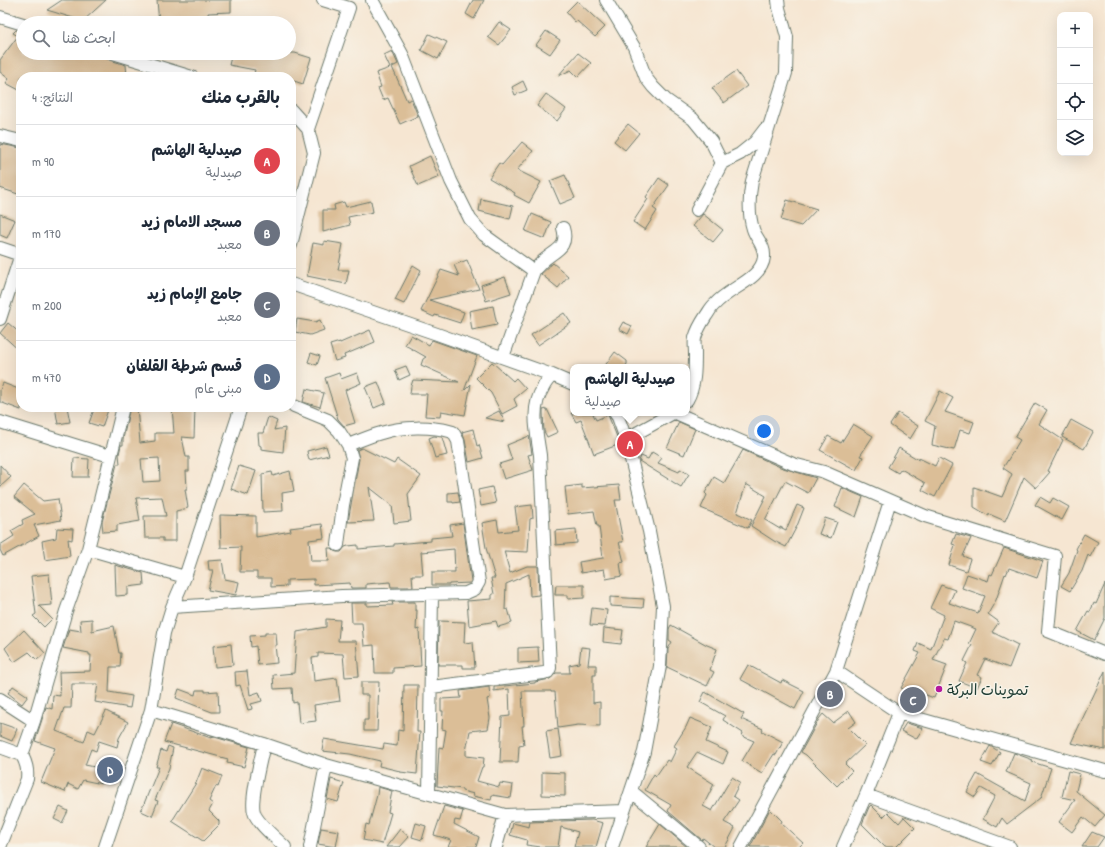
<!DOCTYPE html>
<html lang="ar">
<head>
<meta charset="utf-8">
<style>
	:root { --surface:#fff; --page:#f6f6f7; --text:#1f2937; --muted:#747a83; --line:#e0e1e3; --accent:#b5179e }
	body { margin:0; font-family:"Patrick Hand","Playpen Sans Arabic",sans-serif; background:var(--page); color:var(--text); direction:rtl }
	.controls { position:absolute; right:12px; top:12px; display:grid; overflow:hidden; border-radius:8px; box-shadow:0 4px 16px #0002 }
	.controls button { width:36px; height:36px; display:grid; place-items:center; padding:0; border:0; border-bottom:1px solid var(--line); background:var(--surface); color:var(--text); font:20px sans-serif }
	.you { position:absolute; left:764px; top:431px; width:14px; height:14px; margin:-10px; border:3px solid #fff; border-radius:50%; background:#1a73e8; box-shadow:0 0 0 6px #1a73e833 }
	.badge { display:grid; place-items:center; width:26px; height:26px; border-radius:50%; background:var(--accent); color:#fff; font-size:13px; font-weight:700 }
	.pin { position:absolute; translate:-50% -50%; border:2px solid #fff; box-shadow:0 1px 4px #0006 }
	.popup { position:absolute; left:570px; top:364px; width:120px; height:52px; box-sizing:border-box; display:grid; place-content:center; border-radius:8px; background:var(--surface); filter:drop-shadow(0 1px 3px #0005); font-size:13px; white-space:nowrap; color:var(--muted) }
	.popup b { font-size:15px; color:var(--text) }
	.popup::after { content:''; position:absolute; left:50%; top:100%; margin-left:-8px; border:8px solid transparent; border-top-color:var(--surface) }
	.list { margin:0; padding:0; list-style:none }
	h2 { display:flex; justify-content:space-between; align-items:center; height:52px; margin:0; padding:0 16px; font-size:17px }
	h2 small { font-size:13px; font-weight:400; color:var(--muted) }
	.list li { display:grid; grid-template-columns:26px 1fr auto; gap:12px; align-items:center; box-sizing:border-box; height:72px; padding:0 16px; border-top:1px solid var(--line) }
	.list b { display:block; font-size:15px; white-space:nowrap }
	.list p { margin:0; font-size:13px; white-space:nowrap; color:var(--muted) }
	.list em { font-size:13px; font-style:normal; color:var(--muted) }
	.icon { flex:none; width:22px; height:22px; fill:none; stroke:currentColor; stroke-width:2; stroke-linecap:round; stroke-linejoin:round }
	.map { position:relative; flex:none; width:1105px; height:847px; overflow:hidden; direction:ltr }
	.search { position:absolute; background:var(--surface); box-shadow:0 4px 16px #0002; left:16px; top:16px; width:280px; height:44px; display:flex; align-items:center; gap:10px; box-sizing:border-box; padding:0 14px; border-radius:22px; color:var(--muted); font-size:15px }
	.panel { position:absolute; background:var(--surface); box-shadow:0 4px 16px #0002; left:16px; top:72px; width:280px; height:340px; border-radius:16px; direction:rtl }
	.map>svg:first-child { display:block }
	.building { fill:#dbbe97; fill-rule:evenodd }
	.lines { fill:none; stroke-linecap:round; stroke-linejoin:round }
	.minor-casing { stroke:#6a786b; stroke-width:14 }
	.minor { stroke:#fff; stroke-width:12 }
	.poi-dot { fill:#b5179e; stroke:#f7f3e8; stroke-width:1.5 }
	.labels { text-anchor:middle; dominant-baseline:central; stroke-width:3; stroke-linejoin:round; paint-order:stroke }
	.poi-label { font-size:15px; fill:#1f3d34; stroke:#f7f3e8; text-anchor:start }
</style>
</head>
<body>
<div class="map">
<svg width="1105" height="847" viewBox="0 0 1105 847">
	<rect width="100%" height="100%" fill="#f7f3e8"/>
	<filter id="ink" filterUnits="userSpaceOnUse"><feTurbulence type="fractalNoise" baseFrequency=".025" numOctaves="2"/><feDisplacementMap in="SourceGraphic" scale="8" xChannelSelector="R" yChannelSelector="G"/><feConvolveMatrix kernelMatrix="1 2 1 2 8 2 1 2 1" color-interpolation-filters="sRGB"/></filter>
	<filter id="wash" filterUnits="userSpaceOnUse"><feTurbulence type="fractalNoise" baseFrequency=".012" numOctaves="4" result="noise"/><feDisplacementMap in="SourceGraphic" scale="16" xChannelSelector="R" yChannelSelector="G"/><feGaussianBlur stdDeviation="0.9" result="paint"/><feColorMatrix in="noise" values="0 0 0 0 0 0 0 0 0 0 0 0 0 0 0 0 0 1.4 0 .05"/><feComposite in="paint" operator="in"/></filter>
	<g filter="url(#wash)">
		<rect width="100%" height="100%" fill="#f6e6d2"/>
		<g id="blocks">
			<!-- building -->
			<path class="building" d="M62,0h44l-23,21 -36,-11z
				M157,0h74v12l-23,1 1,10h-50z
				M473,0h11l-10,19 -8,-5z
				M577,1l28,26 -10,10 -18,-16 -2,1 -9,-10z
				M499,22l12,8 -12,15 -11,-8z
				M16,30l7,1v22h83l1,5 3,2 16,5 1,12h-106v14l-15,-8 3,-4 -9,-7v-12l18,-24 -5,-3z
				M546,31l14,9 -10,14 -14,-9z
				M429,34l18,8 -9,17 -17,-9z
				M392,51l6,13 -6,3 15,34 4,-2 7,17 -18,8 -12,-26 -5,2 -5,-12 3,-1 -5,-14 14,-5 -6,-13z
				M232,53h63l16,5 -8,26 -12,-4v-3h-19l-7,-2v2l-11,-3 1,-4 -26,-5z
				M578,53l13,10 -13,14 -7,-7 -13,6z
				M736,71l11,15 -23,17 -12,-15z
				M523,81l4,9 -12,5 -3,-8z
				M546,94l20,15 -9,12 -20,-15z
				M628,124l11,9 -14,17 -11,-9z
				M522,142l11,9 -16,19 24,12 -12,21 -15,-8 1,-2 -26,-15 10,-15 3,2z
				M0,144l21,4v47l-21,-7z
				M430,156l9,21 -21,9 -9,-20z
				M565,175l10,23 -15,6 -10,-23z
				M659,178l10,7 -16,23 4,3 -12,19 -12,-8 15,-23 -2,-2z
				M481,199l32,7 -3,13 -31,-8z
				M787,200l30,9 -16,17 -20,-6z
				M371,201l2,11 -25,5 2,8 -27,7v-22h12l-1,-5 10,-3 2,5z
				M0,214l15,6 -8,18 -7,-3z
				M532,214l19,8 -6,17 -20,-8z
				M703,214l20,16 -10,12 -20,-16z
				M324,241l19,3 -5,26h11l-3,14 -39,-8 6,-33 11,2z
				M467,260l12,29 -50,11 35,12 -4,11 -25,-8 -1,2 -13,-6 20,-41 18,6 -5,-11z
				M553,263l15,13 -10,12 -17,-14z
				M413,265l8,5 -17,34 -9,-4z
				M505,277l6,16 -25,8 -5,-16z
				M493,306l4,19 -25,5 -3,-19z
				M564,313l7,10 -33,22 -7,-10z
				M297,319l18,3 5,-2 4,10 -14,5 -15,-3z
				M623,322l9,4 -4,8 -9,-5z
				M8,323l13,11v18l-21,-19z
				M370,330l5,12 -31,13 1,3 -10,3 -5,-16 10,-3v1z
				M411,335l18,10 3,-5 45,16 -13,35 7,-7 -6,31 -24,-4 -1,6 -15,-1 2,-22h-17l1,-8 2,-6 46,2 -38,-17 2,-6 3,-2 -21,-12z
				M615,352l12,9v3l-2,3h-21z
				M311,353l9,3 -3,9 -9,-3z
				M492,362l21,19 3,-3 10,11 -12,10 3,7 -15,8 -11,-21 -15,-15z
				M406,366l4,9 -11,5 -4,-10z
				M339,373l2,6 16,-6 4,10 -16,7 10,33 -11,3 -6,-7 -13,-41z
				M378,382l8,21 -12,5 -9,-21z
				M3,383l18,7v20l-21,-8v-12z
				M306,389l18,4 -4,14 -17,-5z
				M940,391l13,7 -8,14 29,10 -4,11 -10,-3 -6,20 -22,-5 3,-19 -10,-5z
				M1035,403l12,7 -8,14 24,16 -15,31 2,1 -14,16 -12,-11 -19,44 -16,-7v2l-15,-9v-20l28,10 10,-23 -9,-6 17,-28 -5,-3z
				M55,407h12l3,15 -12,2z
				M95,407h14l-7,20 -13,-4z
				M130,407h7l3,36 15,-2v-8h19l-2,-26h23l-1,31 -12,-1 4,20h3v14h-3l1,18h-2l3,19 -12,3v30h-13v-3h-18l-1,-22h22l-4,-19 -26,1 4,23 -23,4v6l-14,1 -1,-10 15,-58h3l-1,-10 2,-9h2v-6zM159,458l1,23 -17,1 -2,-23z
				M547,409l11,23 -11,5 -3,-6 -1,-18v-3z
				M499,411l6,11 -20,-4z
				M571,413h24l-2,1 3,6 12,-5 12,29 -26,10 -13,-34 -5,2z
				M898,413l20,13 -8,13 -20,-14z
				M268,417l9,4 -3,9 11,-2 -2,24 -22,-3v-3l-2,-1 -1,-12h5z
				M1071,420l22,12 -9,17 -22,-12z
				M679,422l16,7 -11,26 -17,-7z
				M853,424l20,12 -13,20 3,1 -7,13 -36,-20 8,-14 13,7z
				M473,429l4,17 2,-1 4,13 -14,4 -4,-22 -3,-8z
				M434,436l8,1 5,18 -12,3 -6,-20z
				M529,436l3,18 -4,1 5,15 -29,9 -5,-15 13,-4 -5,-15z
				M326,446l3,9 -20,5 -2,-9z
				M362,448l32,16 3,-5 24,17 -13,18 3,27 -17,2 -2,-18 -23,-18 5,34 -26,1 11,-63 -2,-9z
				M899,448l20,12v-2l16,8 4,-8 13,7 -17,32 -13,-7 3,-7 -24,-14 -3,4 -10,-6z
				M743,450l37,17 36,11 -8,15 -23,-12 -20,39 15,9v-2l6,3 11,-25 7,3 -7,18 -11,21 -12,-6 -23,-15 15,-30 -20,-12 -9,29 15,7 -4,8 -47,-20 6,-13 -2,-2 9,-16 10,6z
				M652,452l10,6 -4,5 21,9 1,-3 9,5 -8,13 -42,-26 2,-5 7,3z
				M74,458l15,1 -1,18h-15z
				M0,465l11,12 -11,10z
				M239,466l17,5 -8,24 -17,-6z
				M290,471l4,20 -12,2 1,18 -20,1 -1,-38 10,-2 1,4z
				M24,485l19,16 15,-2 3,21 -27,5 5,11 -36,20 -3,-6v-5l14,-9 -3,-5 12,-7 -1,-4 13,-6 -21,-17z
				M582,485v3l37,-3 2,15h-6l8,42h-4l5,20 -4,1 2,13 -16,3 -2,-10 -23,4 -2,-11 24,-4 -4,-32h-2l-3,-15 -26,3 -3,-27z
				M492,487l4,16 -15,3 -3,-16z
				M842,488l21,9 -7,20 -21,-10z
				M458,492l2,10 -7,1v-1h-5v-9z
				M1040,497l10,6 3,-5 16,9 -7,13 -27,-15z
				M532,505l1,13 -3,1 -2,33 -24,-1 6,22 17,-7h11l1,29 -9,1 -1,-22 -23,10 -1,26 3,-1 4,14 -14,4 -2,-6 -27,5 -2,-25 25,-2v-5h2l-3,-16h4l-9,-30 -4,-25 15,-3 2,12 19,-2 -3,-23z
				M220,515l36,1v21l35,-6 -1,-3 32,-4 2,14 -15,2 2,21h18l-1,-13h3l3,3 3,1h4l4,-5 3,-1 10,-1v4l36,-3v-2l37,-3v-3l21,-2 -2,-11 13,-2 8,58 -1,2 -21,1v1h-17v-13h23l-1,-23 -33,3 2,23h-11l1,12h-22l-1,-5 -24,2v4h-15l-1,-5 -36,2v-6l-27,1v6l-16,1v-9h-14v-6h-17l1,-25 -20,1z
				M825,518l12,4 -6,16 -12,-4z
				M57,528l16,1 -1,11 -4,-1 2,17 -25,4 -3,-19 14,-3z
				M576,529l1,14 -21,2 -1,-14z
				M956,534l15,4 -8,18 7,3 -4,12 -17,-6 6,-20 -3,-1z
				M1084,534l14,8 -8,15 -2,-2 -6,16 -12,20 -9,-5 8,-13 8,-23 -1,-1z
				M1004,548l39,13 -6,17 -28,-10 -3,7 -1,-1 -9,26 -8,14 11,8 -7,10 26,13 -9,23 -24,-9 -8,16 5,2 -5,11 -18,-7 8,-18 -3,-2 8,-16 -3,-1 7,-15 -22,-8 -6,18 -4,-1 -11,22 14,5 -13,33 -16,-6 -2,4 -15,-8 19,-35 -5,-2 3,-8 13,6 13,-34 -14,-7 11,-23 14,5 -6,13 29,10 7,-17 -23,-8 5,-14 21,7 2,-7 2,1z
				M222,560l3,19 14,3 -3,13 -28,-5 5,-20h-4l-1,-9z
				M115,565l28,8 1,12 -16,2v8l-12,1z
				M49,574l3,31 -13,1 13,13 -8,8 -11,-11 3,-2 -5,-38z
				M1105,584v34l-11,22 -17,-9 11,-20 2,1 4,-9 2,1z
				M556,585h28v13l-16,1v-4h-13z
				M610,597l34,2 -1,9 -33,-2z
				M392,602h23v8h2l-1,20 3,-1 2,37 -28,2v5h-18l-1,-28 -10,1 -2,-23h-10l-1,-20h16v3l26,-1z
				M592,608l15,2 -2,16 -15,-1z
				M92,619v12l22,-5 5,27h2l-1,14h-10l-1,25 23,4 -2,12 -35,-6 3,-18h-26l-1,24h-7l-8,23 28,11 4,-12 7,3 11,-22 22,11 -9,16 -2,9 -18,-6 -3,10 -5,-2 -6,16 20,4 -3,15 -19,-4 -5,9 -10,-5 -3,8 -24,-10 14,-34 -20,-7 11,-34 6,2 1,-14 7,1 -1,-24 31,-1 1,-16h-2v-2l-26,-5 6,-19 12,2 -1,-11z
				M326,619l14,1 -2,21h18l3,35 -14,1 -2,-23 -25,-1v4l-6,1 2,23 23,-3 3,23 -26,4 2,16 -17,2 -2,-21 -4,1 -1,-15 -18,1 -1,-14 21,-2 3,-41 29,-5z
				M439,621l26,1 -1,21 9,-1 2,26h-12v-3h-25z
				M671,625l36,20 10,4 -7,21 4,2 -7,14 -40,-19 1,-18 4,-7 -3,-2v-11z
				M604,628l19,2 -2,14 -18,-2z
				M24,630l21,23 -8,7 -8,-8 -15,10 -9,-14z
				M265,633h11l1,12h-2l2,18 -19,2 -2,-19 -5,1 -1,-11 15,-1z
				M231,644l2,21 -18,2 -2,-21z
				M538,647l1,15 -21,1v-15z
				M581,647l9,1 -2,17h8v10h-3v28l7,-1v24l-22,-1 -20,3 -3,-36h-4v-1h-29l2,35h-2l2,19 -5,1 -1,16h-18l2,-45 8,-1 -1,-27 -15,2v-4l41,-4v-1l15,-3 6,-6h14l-1,-8 10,-2z
				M748,665l33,18 1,-3 22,11 -9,18 -55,-30z
				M247,671l3,24 9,-3 3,9 -11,3 1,5 -4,1 -8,-25 -4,1 -1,-14z
				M1105,671v79l-34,-7z
				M361,682h18l-2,49h-13v-11h4v-25h-7z
				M404,685h14l-1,47h3l-3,42 -17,-2v-1l-21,-5 1,-5 -30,-7 -28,-3 2,-12 59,10 1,-5 13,2 1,-16 5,1z
				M13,686l15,10 -6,8 -14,-11z
				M489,687l1,11 -3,1 3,19 -2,11 -18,2 -4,20v5l18,2 -1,9h-1l-5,14 22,6 1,-4 13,2 -2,13 -19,-3 -1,5 -18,-4 1,-2 -12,-3v-2l-25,-3 2,-39 4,1 3,-18 -4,-1 1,-18h-2v-12l20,-1 -1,-7z
				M179,689l16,6 1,-5h9v2l13,-1 1,21h-7l-36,-14z
				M705,692l39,22 -3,5 22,10 -1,2 21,11 -7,13 -2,-1 -12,19 -20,-12 12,-20 -12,-5 1,-3 -20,-13 2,-4 -25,-14z
				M849,711l7,11 -8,6 17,17 -20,19 7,7 -15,15 -31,-31 -5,-3 18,-33 4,-5 10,9z
				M690,718l22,9 -6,15 22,10 -5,12 -26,-12 -10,15 27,17 -11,22 9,5 20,-34 8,5 -7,14 6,4 -15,22 11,6 -10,19h-11l-11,-9 -1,2 -34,-29 3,-6 -26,-15 9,-16 2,2 11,-16 3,2 7,-14 -3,-2 12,-19z
				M0,723l17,6 -5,12 -12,-5z
				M906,723l17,5 -7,11 -15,-8z
				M171,724l40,14v-2l38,11 -5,20 -17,-4 1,-4 -64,-17z
				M558,729l4,27 -12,2 -4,-27z
				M168,746l5,2 -4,20 -14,32 3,1 -6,15 -11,-5 18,-44h-3l5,-17 5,2z
				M990,746l10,6 -8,14 -11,-4z
				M1014,753l19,7 -1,2 19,6 -10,30 -34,26 -5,-6 -5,9 -14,-8 12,-23 -14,-8 -6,9 -8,-5 10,-18 48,27 6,-18 -25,-11z
				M202,768l20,8 -4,11 -2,-1 -7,15 4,3 -4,7 10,10v4l-16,16 -31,-20 24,-38z
				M1068,771l12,3 -4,17 29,24 -10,12 -12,-10 -11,15 -13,-10 16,-22 -13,-3z
				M542,772l23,1v23l-23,-1z
				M331,779l13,4 -6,19 -11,-3z
				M378,787l14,4 -4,21 3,1 -9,31 -19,-4 3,-16 3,1 8,-30z
				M871,805l12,12 5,-5 11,11 5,-6 11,11 -19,19h-11l-23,-23 7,-17z
				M444,806l19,5 -3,10 -5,-1 -1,4 25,13 -3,10h-28l3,-7 -17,-5z
				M60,807l8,4 -6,12 -8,-4z
				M770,809l12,12 -1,2 22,20 -4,4h-49z
				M592,820l11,3 -7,24h-22l4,-15 -17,-5 -3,20h-17l-15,-2 1,-5 -17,-5 3,-12 16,4 1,-5z
				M416,823l10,3 -4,14 -10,-3z
				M660,824l27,23h-41z
				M321,828l18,3 -3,16 -18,-3z
				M400,829l9,8 -9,10h-14z
				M1092,832l12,5 -7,10h-15z"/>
		</g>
	</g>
	<g filter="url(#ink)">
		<use href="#blocks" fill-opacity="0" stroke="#6a786b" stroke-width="1"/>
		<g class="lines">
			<!-- minor casing -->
			<g class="minor-casing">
				<path id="minor" d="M372,0l30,54 49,127 19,38 14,16 50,36
					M606,0l28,47 12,31 7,9 13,13 27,19 18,22 11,22
					M0,17l23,7
					M113,53l79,24
					M291,110l17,19 6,24 -23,92
					M308,129l41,-121 -26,-8
					M0,136l21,5
					M697,210l25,-47 18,-9 15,-12 10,-13
					M0,248l21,7
					M291,284l146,50 115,41 21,9
					M0,319l21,-65
					M503,357l31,-86c3,-4 6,-7 9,-10 12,-11 26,-13 20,-33
					M687,400c8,-14 8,-30 8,-47 0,-5 -1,-10 0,-15 2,-7 7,-16 11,-22 3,-4 5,-9 9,-12 14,-16 47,-25 49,-47 1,-12 -8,-18 -11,-28 -5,-16 -4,-32 -1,-48l34,-108 1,-36 -8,-29 -1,-8
					M294,406l34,14 11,11 9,14 4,13 -9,47 -5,40
					M676,413l117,51 31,8 101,44 130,40 -7,75 57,23
					M0,422l110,34
					M626,439l47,-26
					M890,501l-54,170 63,42
					M88,549l97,28
					M172,607l170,-11 124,-3 9,-4 4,-7 -21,-141 -5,-9c-22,-6 -50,-6 -72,1 -11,3 -22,8 -33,12
					M431,687l113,-14 4,-1 2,-4 -10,-213c-3,-21 -10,-47 3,-67 2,-5 6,-9 9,-13
					M0,699l34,22
					M151,710l113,34 62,21 179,50 119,-4
					M264,744c-3,15 -14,55 -10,68 2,10 24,28 31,35
					M0,747l22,8c4,8 6,14 5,24l-27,68
					M22,755l12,-34 32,-110 22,-62 35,-142
					M631,791l68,56
					M429,794l3,-199
					M866,795l144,52
					M105,847l46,-137 13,-77 8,-26 13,-30 56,-170
					M310,847l16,-82
					M496,847l9,-32
					M612,847l32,-95 16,-86 3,-60 -14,-75 -23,-92 -8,-22 -3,-4
					M741,847l95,-176
					M843,847l23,-52 33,-82 206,58"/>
			</g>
			<!-- minor -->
			<use href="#minor" class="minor"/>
		</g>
	</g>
	<!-- markers -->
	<circle class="poi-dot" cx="939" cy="689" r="4"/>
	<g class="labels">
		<!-- poi labels -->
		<g class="poi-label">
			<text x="947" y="689">تموينات البركة</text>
		</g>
	</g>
</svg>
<div class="controls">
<button>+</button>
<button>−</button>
<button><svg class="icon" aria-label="locate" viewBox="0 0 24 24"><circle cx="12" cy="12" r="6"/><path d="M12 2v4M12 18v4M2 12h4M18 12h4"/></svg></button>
<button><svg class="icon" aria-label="layers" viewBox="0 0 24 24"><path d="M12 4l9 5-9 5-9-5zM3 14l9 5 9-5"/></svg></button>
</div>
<div class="you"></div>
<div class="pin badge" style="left:630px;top:444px;background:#e0444e">A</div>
<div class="popup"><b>صيدلية الهاشم</b>صيدلية</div>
<div class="pin badge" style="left:830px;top:694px;background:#6b7280">B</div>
<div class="pin badge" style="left:913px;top:700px;background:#6b7280">C</div>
<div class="pin badge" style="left:110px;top:770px;background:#5c6f8a">D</div>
<div class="search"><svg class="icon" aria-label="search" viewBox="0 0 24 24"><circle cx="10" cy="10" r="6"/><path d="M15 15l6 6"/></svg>ابحث هنا</div>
<section class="panel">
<h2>بالقرب منك<small>النتائج: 4</small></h2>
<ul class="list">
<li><span class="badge" style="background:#e0444e">A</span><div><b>صيدلية الهاشم</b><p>صيدلية</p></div><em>90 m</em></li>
<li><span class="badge" style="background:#6b7280">B</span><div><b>مسجد الامام زيد</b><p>معبد</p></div><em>170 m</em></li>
<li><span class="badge" style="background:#6b7280">C</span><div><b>جامع الإمام زيد</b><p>معبد</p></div><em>200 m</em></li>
<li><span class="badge" style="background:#5c6f8a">D</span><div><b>قسم شرطة القلفان</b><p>مبنى عام</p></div><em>470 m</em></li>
</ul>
</section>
</div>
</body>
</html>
